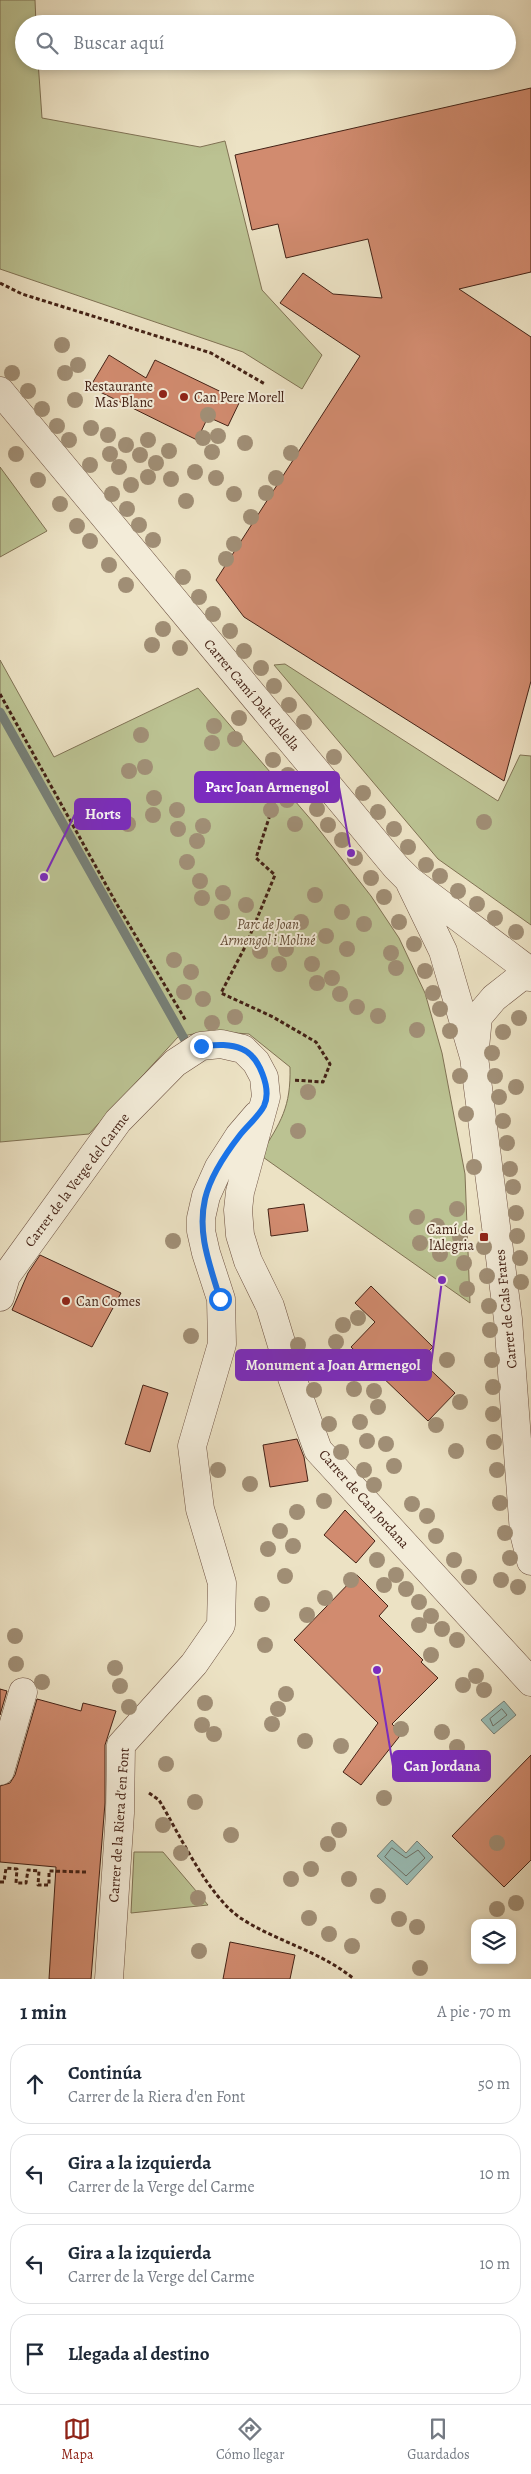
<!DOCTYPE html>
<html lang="es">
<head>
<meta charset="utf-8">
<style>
	:root { --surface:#fff; --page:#f2f2f3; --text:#1f2937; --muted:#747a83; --line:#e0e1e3; --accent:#8f2418 }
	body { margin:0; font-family:Alegreya,serif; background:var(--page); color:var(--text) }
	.controls { position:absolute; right:15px; bottom:15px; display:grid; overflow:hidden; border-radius:10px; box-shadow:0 2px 8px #0003 }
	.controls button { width:45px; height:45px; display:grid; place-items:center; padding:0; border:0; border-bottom:1px solid var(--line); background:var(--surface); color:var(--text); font:25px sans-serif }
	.stop { position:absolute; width:15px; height:15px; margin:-11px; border:4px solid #1a73e8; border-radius:50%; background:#fff }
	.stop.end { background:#1a73e8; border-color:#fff; box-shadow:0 1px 5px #0008 }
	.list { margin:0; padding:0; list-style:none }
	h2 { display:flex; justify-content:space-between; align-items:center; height:65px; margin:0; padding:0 20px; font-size:21px }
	h2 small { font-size:16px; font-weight:400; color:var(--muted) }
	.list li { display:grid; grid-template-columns:32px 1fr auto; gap:15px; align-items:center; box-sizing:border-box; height:80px; margin:0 10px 10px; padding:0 10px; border:1px solid var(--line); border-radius:20px }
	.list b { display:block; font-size:19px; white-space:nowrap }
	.list p { margin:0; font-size:16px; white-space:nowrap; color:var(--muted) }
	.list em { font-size:16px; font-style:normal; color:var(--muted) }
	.icon { flex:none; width:28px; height:28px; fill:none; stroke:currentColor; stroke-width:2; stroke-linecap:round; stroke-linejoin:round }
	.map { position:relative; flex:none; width:531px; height:1979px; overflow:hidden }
	.search { position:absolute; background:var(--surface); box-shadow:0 2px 8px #0003; left:15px; right:15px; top:15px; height:55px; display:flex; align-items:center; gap:12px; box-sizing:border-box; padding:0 18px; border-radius:28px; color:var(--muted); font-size:19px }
	.sheet { height:425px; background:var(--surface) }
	nav { display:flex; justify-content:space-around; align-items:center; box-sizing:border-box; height:70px; border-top:1px solid var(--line); background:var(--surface); font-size:14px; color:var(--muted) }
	nav a { display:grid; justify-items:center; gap:2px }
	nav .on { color:var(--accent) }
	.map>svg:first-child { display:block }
	.green { fill:#bbc292; stroke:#807254 }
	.water { fill:#99bdb6; stroke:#777f76 }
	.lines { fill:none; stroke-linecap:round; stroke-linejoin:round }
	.shore { stroke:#6e7066; stroke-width:1 }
	.stream { stroke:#777f76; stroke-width:9 }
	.building { fill:#d18b6f; stroke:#442216 }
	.street-casing { stroke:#6e5242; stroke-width:29 }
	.path { stroke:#442216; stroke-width:3; stroke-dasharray:4 2.5; stroke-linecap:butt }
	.street { stroke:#f3ecd9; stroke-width:28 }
	.tree { fill:#a08e75 }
	.route { stroke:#1a73e8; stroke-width:6 }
	.poi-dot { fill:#8f2418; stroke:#f3ecd9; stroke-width:2 }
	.labels { text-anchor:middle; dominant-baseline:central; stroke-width:4; stroke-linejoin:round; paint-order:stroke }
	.poi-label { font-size:14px; fill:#442216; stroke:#f3ecd9; text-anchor:end }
	.street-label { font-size:14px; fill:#442216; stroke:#f3ecd9 }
	.park-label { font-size:14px; font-style:italic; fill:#624a35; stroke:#f3ecd9 }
	.leader { fill:none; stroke:#7b2cbf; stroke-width:2 }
	.callout-dot { fill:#7b2cbf; stroke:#f3ecd9; stroke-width:2 }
	.callout { fill:#7b2cbf; stroke:#7b2cbf; stroke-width:2 }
	.callout-label { font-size:15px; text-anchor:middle; font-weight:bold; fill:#fff }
</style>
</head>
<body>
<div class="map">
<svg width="531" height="1979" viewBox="0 0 531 1979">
	<rect width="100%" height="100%" fill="#ece2c4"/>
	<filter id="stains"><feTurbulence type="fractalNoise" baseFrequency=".004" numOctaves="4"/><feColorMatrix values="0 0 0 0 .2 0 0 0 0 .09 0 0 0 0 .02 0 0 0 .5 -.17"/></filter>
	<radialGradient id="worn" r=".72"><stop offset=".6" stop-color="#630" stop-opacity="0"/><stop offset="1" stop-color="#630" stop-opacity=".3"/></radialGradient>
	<!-- green -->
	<path class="green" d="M0,0h35l1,24h-12v37h14l4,57 158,29 25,-6 37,149 60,65 -20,34 -59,-37 -243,-83z
		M0,467l47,64 -47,26z
		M0,660l54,97 144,-69 115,134 58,74 28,42 26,55 17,60 23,121 5,129 -210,-148c21,-33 31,-48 30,-88l-41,-33 -40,-3 -31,6 -89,97 -89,8z
		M285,664l213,137 22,-46 11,1v169l-93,-66 -164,-194z
		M134,1852h29l45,53 -77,8z"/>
	<!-- water -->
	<path class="water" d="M504,1701l12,14 -22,19 -13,-14z
		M392,1840l14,13 11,-12 16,16 -26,28 -30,-29z"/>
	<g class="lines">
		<!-- shore -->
		<path class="shore" d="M502,1709l5,6 -14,11 -3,-7z
			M392,1848l14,10 12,-8 7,8 -19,18 -21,-19z"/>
		<!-- stream -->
		<path class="stream" d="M0,712l190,337"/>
	</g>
	<!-- building -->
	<path class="building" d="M531,88v184l-72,17 72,48v344l-27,100 -260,-164 -28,-37 144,-224 -80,-53 23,-30 30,21 49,4 -14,-59 -82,19 -8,-34 -26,6 -17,-75z
		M109,355l37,23 9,-18 85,41 -12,25 -20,-9 -11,23 -107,-53z
		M304,1204l4,27 -37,5 -3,-27z
		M40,1255l81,38 -29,54 -80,-37 16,-37z
		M371,1286l62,61 -13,13 35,33 -27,28 -77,-74 24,-25 -20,-19z
		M143,1385l25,8 -18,59 -25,-8z
		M297,1439l7,18 4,24 -38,6 -7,-42z
		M345,1510l30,31 -19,22 -32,-28z
		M357,1575l31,31 -9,10 44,44 -2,2 17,16 -46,46 9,9 -2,4 -38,48 -18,-13 35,-49 -84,-83z
		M0,1689l7,2 -7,24z
		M37,1699l44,12 2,-8 33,8 -11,34v58l-14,176h-42l7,-112 -56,-5v-76l10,-3 5,-8z
		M531,1755v105l-27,27 -52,-51z
		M230,1942l65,13 -5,24h-67z"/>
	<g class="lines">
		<!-- street casing -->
		<g class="street-casing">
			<path id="street" d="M0,391l396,476 13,13 122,92
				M410,883l33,68 31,106 34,262 16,214 7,28
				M475,1048l3,-31 16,-19 28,-22 9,1
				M0,1297l6,-21 112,-155 57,-58 26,-17 20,-2 22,5 13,13 8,15 2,20 -26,95 -2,18 2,25 8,26 22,45 21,69 27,75 213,232
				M0,1771l23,-79
				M109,1979l11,-166 1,-68 73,-81 27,-39 1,-42 -22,-74 -8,-63 30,-102 -1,-45 -15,-46 -5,-22v-13l5,-22 13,-29 20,-31 18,-21"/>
		</g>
		<!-- path -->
		<path class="path" d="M0,283l22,11 189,59 54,31
			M0,694l115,207 71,120
			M285,780l-5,4 -24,74 19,17 -29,70 -25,48 52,24 43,25 14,22 -7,18 -30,-2
			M149,1793l10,7c21,35 49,97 83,119 36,23 78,32 112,60
			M0,1882h4l2,-14 11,1 -1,14h10l2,-13 11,1 -1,14h11v-14l37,1"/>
		<!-- street -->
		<use href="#street" class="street"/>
	</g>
	<!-- trees -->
	<g class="tree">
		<circle cx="62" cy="345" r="8"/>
		<circle cx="78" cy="365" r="8"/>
		<circle cx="12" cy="373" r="8"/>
		<circle cx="65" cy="373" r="8"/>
		<circle cx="28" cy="391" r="8"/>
		<circle cx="75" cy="400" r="8"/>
		<circle cx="42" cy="409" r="8"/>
		<circle cx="208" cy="415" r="8"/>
		<circle cx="57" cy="426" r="8"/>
		<circle cx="91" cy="428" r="8"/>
		<circle cx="108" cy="435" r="8"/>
		<circle cx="218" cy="436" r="8"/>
		<circle cx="203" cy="438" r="8"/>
		<circle cx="69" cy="440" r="8"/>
		<circle cx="148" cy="440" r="8"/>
		<circle cx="245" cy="443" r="8"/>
		<circle cx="126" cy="445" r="8"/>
		<circle cx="169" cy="451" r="8"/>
		<circle cx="212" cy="452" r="8"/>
		<circle cx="291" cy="453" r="8"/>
		<circle cx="16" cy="454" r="8"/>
		<circle cx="110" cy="454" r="8"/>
		<circle cx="140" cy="455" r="8"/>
		<circle cx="156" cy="463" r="8"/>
		<circle cx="90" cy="465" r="8"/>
		<circle cx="119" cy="467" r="8"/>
		<circle cx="195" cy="472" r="8"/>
		<circle cx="148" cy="477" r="8"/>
		<circle cx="216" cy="478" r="8"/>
		<circle cx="276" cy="478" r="8"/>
		<circle cx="171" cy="479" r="8"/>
		<circle cx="38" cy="480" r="8"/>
		<circle cx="131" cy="485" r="8"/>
		<circle cx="266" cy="493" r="8"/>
		<circle cx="112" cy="494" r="8"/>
		<circle cx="234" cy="494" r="8"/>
		<circle cx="186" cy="501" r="8"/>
		<circle cx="60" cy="504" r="8"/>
		<circle cx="127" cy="509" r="8"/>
		<circle cx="251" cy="517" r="8"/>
		<circle cx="139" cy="525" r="8"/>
		<circle cx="77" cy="526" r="8"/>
		<circle cx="153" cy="540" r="8"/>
		<circle cx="90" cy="541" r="8"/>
		<circle cx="234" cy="544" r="8"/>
		<circle cx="226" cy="559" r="8"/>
		<circle cx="109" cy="565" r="8"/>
		<circle cx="183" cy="577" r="8"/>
		<circle cx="126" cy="585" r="8"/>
		<circle cx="199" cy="597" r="8"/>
		<circle cx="213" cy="614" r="8"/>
		<circle cx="163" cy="629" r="8"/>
		<circle cx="230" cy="631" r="8"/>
		<circle cx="152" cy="645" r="8"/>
		<circle cx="180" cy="648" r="8"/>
		<circle cx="244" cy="651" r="8"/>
		<circle cx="261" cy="668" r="8"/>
		<circle cx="274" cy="686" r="8"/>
		<circle cx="289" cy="705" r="8"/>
		<circle cx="239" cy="718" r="8"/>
		<circle cx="304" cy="722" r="8"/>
		<circle cx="214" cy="726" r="8"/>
		<circle cx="141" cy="735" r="8"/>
		<circle cx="235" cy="739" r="8"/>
		<circle cx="212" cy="743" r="8"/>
		<circle cx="334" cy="757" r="8"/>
		<circle cx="273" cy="760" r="8"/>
		<circle cx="145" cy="767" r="8"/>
		<circle cx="129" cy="771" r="8"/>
		<circle cx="288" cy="775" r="8"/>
		<circle cx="363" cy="793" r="8"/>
		<circle cx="154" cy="798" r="8"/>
		<circle cx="287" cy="800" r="8"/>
		<circle cx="317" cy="809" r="8"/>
		<circle cx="177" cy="810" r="8"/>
		<circle cx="271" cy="810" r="8"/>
		<circle cx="378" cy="812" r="8"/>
		<circle cx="153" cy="815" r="8"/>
		<circle cx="484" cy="822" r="8"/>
		<circle cx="128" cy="824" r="8"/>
		<circle cx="295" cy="824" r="8"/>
		<circle cx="328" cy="825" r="8"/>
		<circle cx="203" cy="826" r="8"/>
		<circle cx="178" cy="829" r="8"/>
		<circle cx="394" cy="829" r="8"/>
		<circle cx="342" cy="840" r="8"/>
		<circle cx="197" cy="841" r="8"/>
		<circle cx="408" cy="847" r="8"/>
		<circle cx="355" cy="858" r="8"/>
		<circle cx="187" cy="862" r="8"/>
		<circle cx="426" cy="865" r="8"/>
		<circle cx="440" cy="876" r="8"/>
		<circle cx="371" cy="878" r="8"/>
		<circle cx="200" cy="881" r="8"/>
		<circle cx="458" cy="891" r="8"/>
		<circle cx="223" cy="893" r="8"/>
		<circle cx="315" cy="895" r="8"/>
		<circle cx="384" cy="897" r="8"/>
		<circle cx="202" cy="898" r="8"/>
		<circle cx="477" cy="904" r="8"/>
		<circle cx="246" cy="905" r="8"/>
		<circle cx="222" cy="912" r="8"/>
		<circle cx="342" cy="912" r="8"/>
		<circle cx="495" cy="918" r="8"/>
		<circle cx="301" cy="922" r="8"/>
		<circle cx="399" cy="922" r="8"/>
		<circle cx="364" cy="924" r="8"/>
		<circle cx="516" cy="932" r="8"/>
		<circle cx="326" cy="936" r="8"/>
		<circle cx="414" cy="944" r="8"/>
		<circle cx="286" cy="949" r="8"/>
		<circle cx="347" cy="949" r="8"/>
		<circle cx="260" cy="951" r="8"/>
		<circle cx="391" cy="953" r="8"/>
		<circle cx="174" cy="960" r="8"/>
		<circle cx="279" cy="964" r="8"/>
		<circle cx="312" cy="964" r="8"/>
		<circle cx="396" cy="968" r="8"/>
		<circle cx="425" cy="971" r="8"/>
		<circle cx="191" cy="972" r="8"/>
		<circle cx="332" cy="978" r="8"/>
		<circle cx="317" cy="983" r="8"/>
		<circle cx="184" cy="992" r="8"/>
		<circle cx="433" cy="993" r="8"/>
		<circle cx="340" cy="994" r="8"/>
		<circle cx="203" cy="999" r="8"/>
		<circle cx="357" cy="1007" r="8"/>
		<circle cx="440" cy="1009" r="8"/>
		<circle cx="378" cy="1016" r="8"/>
		<circle cx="235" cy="1017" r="8"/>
		<circle cx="519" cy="1018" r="8"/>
		<circle cx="212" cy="1023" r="8"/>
		<circle cx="417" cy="1030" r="8"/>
		<circle cx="450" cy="1031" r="8"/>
		<circle cx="503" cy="1032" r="8"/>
		<circle cx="492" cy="1053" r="8"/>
		<circle cx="460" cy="1076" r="8"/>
		<circle cx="495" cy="1076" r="8"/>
		<circle cx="516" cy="1087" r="8"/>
		<circle cx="308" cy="1092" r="8"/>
		<circle cx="499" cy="1097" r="8"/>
		<circle cx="466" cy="1114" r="8"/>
		<circle cx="503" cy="1121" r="8"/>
		<circle cx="298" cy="1131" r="8"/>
		<circle cx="507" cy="1143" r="8"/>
		<circle cx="474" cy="1167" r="8"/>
		<circle cx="510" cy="1169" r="8"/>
		<circle cx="513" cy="1187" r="8"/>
		<circle cx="457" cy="1209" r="8"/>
		<circle cx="516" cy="1213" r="8"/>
		<circle cx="417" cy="1217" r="8"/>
		<circle cx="437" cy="1226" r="8"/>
		<circle cx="517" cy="1236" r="8"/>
		<circle cx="460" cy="1237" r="8"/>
		<circle cx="173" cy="1241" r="8"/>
		<circle cx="420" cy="1243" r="8"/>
		<circle cx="484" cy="1247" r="8"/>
		<circle cx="440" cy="1254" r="8"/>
		<circle cx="520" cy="1258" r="8"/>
		<circle cx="464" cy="1263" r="8"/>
		<circle cx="487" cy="1276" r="8"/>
		<circle cx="521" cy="1282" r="8"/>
		<circle cx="467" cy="1289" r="8"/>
		<circle cx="489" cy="1306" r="8"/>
		<circle cx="358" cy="1318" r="8"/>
		<circle cx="343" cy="1325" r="8"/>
		<circle cx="490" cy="1330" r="8"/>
		<circle cx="191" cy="1336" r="8"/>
		<circle cx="336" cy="1342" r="8"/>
		<circle cx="298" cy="1345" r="8"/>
		<circle cx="447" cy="1360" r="8"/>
		<circle cx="492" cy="1360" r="8"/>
		<circle cx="493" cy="1387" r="8"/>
		<circle cx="354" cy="1389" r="8"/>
		<circle cx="314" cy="1390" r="8"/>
		<circle cx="374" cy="1391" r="8"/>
		<circle cx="460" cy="1402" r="8"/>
		<circle cx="378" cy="1407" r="8"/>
		<circle cx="493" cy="1414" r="8"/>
		<circle cx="360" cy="1422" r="8"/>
		<circle cx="329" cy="1424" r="8"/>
		<circle cx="436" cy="1425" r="8"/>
		<circle cx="367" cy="1441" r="8"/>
		<circle cx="494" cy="1442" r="8"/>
		<circle cx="386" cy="1444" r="8"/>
		<circle cx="456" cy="1451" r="8"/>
		<circle cx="341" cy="1452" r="8"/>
		<circle cx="394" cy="1466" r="8"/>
		<circle cx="218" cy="1470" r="8"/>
		<circle cx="364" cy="1470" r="8"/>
		<circle cx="497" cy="1470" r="8"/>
		<circle cx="250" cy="1484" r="8"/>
		<circle cx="374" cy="1485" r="8"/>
		<circle cx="324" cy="1501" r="8"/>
		<circle cx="500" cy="1503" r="8"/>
		<circle cx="412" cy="1504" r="8"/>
		<circle cx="297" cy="1512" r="8"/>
		<circle cx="427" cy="1516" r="8"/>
		<circle cx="280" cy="1531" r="8"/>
		<circle cx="505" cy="1533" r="8"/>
		<circle cx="436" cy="1536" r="8"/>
		<circle cx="293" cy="1546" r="8"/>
		<circle cx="268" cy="1549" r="8"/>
		<circle cx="510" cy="1558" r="8"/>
		<circle cx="377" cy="1560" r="8"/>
		<circle cx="454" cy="1560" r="8"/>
		<circle cx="396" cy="1575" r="8"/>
		<circle cx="285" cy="1576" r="8"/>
		<circle cx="469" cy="1577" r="8"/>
		<circle cx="351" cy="1580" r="8"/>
		<circle cx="501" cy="1580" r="8"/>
		<circle cx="384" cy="1585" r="8"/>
		<circle cx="518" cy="1587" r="8"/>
		<circle cx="406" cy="1589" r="8"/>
		<circle cx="325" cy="1598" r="8"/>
		<circle cx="419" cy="1602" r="8"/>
		<circle cx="262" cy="1604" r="8"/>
		<circle cx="307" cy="1615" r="8"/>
		<circle cx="431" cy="1616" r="8"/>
		<circle cx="419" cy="1625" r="8"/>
		<circle cx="442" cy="1629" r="8"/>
		<circle cx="15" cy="1636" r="8"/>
		<circle cx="457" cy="1640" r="8"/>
		<circle cx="265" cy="1645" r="8"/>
		<circle cx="431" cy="1655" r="8"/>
		<circle cx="16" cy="1664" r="8"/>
		<circle cx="115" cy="1668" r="8"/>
		<circle cx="476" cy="1676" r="8"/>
		<circle cx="42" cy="1682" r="8"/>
		<circle cx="463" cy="1685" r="8"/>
		<circle cx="120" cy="1686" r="8"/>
		<circle cx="484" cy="1690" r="8"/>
		<circle cx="286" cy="1694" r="8"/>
		<circle cx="205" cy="1703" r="8"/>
		<circle cx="129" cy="1707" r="8"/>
		<circle cx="278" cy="1709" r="8"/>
		<circle cx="272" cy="1724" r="8"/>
		<circle cx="202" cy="1725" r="8"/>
		<circle cx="401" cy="1729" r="8"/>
		<circle cx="442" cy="1732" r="8"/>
		<circle cx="214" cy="1734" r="8"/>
		<circle cx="305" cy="1741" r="8"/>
		<circle cx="341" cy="1746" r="8"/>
		<circle cx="457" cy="1747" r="8"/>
		<circle cx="166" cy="1764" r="8"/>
		<circle cx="384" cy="1798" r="8"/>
		<circle cx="195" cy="1802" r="8"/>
		<circle cx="163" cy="1825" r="8"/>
		<circle cx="339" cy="1830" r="8"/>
		<circle cx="231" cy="1835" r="8"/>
		<circle cx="497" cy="1843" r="8"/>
		<circle cx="328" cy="1844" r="8"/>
		<circle cx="181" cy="1853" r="8"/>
		<circle cx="311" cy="1869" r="8"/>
		<circle cx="291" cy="1879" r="8"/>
		<circle cx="349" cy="1879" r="8"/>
		<circle cx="378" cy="1896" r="8"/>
		<circle cx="198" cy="1898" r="8"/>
		<circle cx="516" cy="1903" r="8"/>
		<circle cx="497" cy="1909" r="8"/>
		<circle cx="309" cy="1918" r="8"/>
		<circle cx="399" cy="1919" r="8"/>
		<circle cx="417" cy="1927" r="8"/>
		<circle cx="329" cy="1934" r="8"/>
		<circle cx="352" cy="1946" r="8"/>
		<circle cx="199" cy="1951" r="8"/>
		<circle cx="420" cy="1968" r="8"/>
	</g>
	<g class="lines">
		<!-- route -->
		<path class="route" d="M201,1046c13,-1 28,-3 41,3 17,7 30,40 22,57 -5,10 -17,20 -24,29 -14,18 -30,42 -35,64 -8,35 5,66 15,100"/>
	</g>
	<!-- markers -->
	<g class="poi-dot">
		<circle cx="163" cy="394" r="5"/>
		<circle cx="184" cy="397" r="5"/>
		<rect x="479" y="1232" width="10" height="10" rx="2.5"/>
		<circle cx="66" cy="1301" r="5"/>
	</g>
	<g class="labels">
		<!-- poi labels -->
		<g class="poi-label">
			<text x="153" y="386">Restaurante<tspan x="153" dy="16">Mas Blanc</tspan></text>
			<text x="194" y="397" text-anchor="start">Can Pere Morell</text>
			<text x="474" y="1229">Camí de<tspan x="474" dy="16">l'Alegria</tspan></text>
			<text x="76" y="1301" text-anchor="start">Can Comes</text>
		</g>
		<!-- street labels -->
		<g class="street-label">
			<text transform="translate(252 695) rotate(50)">Carrer Camí Dalt d'Alella</text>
			<text transform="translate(77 1180) rotate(-53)">Carrer de la Verge del Carme</text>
			<text transform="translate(506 1309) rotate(-96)">Carrer de Cals Frares</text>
			<text transform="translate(364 1499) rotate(48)">Carrer de Can Jordana</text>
			<text transform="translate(119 1825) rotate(-86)">Carrer de la Riera d'en Font</text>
		</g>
		<!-- park labels -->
		<g class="park-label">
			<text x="268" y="924">Parc de Joan<tspan x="268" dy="16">Armengol i Moliné</tspan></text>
		</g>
	</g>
	<!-- callouts -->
	<path class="leader" d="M351 853L339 787M44 877L75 814M442 1280L431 1365M377 1670L393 1766"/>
	<g class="callout-dot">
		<circle cx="351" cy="853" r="5"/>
		<circle cx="44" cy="877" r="5"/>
		<circle cx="442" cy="1280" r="5"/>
		<circle cx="377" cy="1670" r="5"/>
	</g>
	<g class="callout">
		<rect x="195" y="772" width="144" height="30" rx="5"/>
		<rect x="75" y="799" width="55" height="30" rx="5"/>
		<rect x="236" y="1350" width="195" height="30" rx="5"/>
		<rect x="393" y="1751" width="97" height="30" rx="5"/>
	</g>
	<g class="callout-label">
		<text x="267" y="792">Parc Joan Armengol</text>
		<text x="103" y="819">Horts</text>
		<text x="333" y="1370">Monument a Joan Armengol</text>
		<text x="442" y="1771">Can Jordana</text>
	</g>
	<rect width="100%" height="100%" filter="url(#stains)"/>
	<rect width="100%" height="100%" fill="url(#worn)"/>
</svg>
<div class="controls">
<button><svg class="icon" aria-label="layers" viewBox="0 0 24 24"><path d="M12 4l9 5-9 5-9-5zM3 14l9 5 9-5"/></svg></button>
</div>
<div class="stop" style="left:220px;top:1299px"></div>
<div class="stop end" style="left:201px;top:1046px"></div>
<div class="search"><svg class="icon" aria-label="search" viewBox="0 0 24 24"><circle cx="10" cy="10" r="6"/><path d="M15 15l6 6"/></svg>Buscar aquí</div>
</div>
<section class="sheet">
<h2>1 min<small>A pie · 70 m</small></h2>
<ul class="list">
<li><svg class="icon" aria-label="ahead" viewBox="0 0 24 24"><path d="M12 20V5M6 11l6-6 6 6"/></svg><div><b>Continúa</b><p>Carrer de la Riera d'en Font</p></div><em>50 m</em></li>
<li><svg class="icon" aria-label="left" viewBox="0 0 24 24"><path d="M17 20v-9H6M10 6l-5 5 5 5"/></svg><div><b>Gira a la izquierda</b><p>Carrer de la Verge del Carme</p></div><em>10 m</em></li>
<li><svg class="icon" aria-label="left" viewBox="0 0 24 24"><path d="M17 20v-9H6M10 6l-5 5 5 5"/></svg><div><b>Gira a la izquierda</b><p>Carrer de la Verge del Carme</p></div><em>10 m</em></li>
<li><svg class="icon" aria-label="arrive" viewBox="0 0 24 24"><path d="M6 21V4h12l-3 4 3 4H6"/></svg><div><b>Llegada al destino</b></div></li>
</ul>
</section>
<nav>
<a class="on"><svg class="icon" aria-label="map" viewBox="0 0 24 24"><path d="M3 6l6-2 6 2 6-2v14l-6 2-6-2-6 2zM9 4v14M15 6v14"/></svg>Mapa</a>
<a><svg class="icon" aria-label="directions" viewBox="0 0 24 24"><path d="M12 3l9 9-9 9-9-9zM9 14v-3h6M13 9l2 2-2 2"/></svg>Cómo llegar</a>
<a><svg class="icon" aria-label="saved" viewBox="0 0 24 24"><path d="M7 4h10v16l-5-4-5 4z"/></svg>Guardados</a>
</nav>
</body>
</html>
